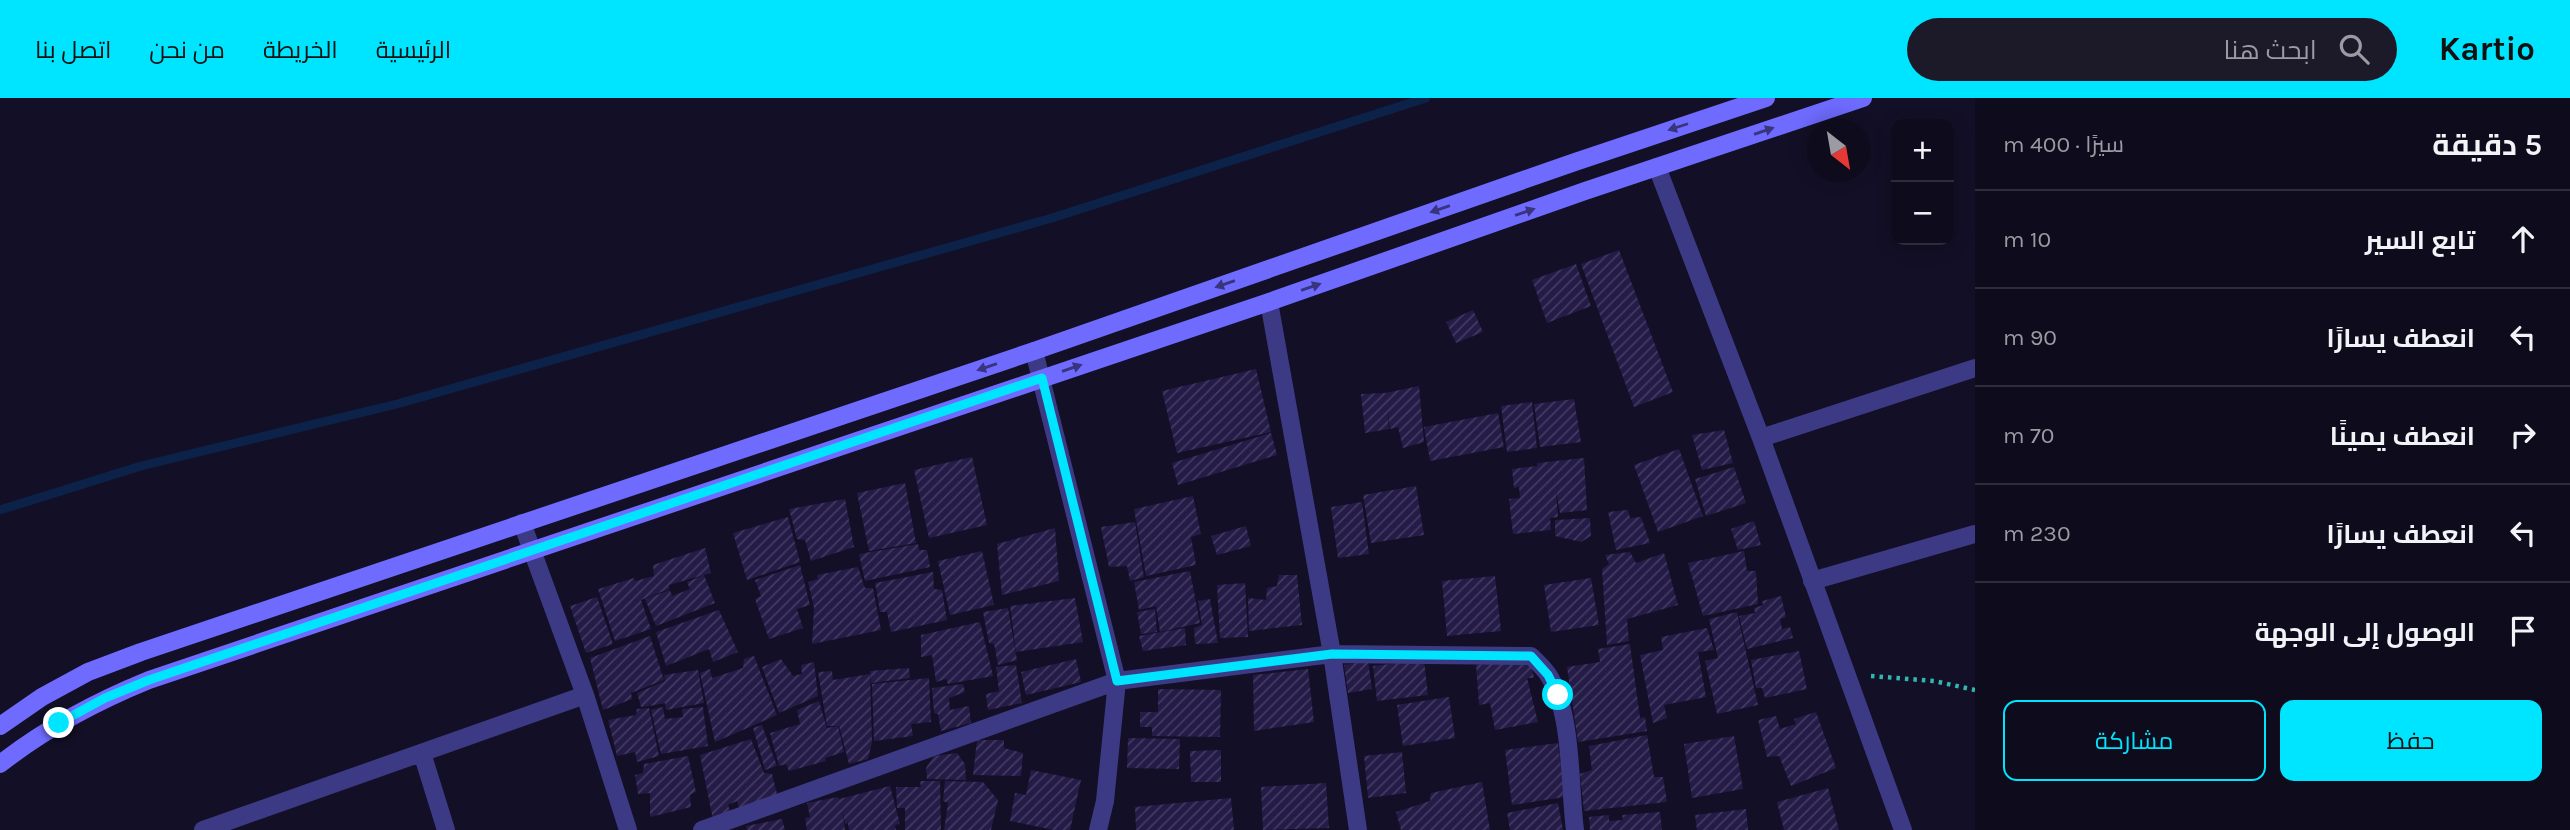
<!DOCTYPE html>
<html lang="ar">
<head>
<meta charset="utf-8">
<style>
	:root { --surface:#0e0b1c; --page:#1c1929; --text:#f1f3f6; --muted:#9b9ba3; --line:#2e2b3b; --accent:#00e5ff }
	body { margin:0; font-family:Karla,Cairo,sans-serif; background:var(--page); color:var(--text); direction:rtl }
	.controls { position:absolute; right:21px; top:21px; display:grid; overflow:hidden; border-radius:14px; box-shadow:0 4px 18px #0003 }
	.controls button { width:63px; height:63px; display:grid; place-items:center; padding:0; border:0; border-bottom:2px solid var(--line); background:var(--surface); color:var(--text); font:35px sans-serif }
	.compass { position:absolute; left:1807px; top:21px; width:63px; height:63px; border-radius:50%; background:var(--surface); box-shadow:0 4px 18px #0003; rotate:149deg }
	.stop { position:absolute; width:21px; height:21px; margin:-16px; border:5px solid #00e5ff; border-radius:50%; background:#fff }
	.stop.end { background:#00e5ff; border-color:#fff; box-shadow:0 2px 7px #0008 }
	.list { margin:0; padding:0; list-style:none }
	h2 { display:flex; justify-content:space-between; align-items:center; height:91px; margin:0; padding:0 28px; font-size:30px }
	h2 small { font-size:23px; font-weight:400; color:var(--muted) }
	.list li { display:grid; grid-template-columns:46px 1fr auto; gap:21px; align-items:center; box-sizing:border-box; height:98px; padding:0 28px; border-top:2px solid var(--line) }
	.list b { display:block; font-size:26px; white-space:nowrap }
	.list em { font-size:23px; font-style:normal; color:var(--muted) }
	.actions { display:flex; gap:14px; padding:21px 28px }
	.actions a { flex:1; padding:16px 0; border:2px solid var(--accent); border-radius:14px; text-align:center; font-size:24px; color:var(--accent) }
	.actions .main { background:var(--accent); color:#111 }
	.icon { flex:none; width:38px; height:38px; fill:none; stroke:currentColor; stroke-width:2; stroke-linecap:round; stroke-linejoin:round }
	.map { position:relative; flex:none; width:1975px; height:732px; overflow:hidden; direction:ltr }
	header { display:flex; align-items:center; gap:42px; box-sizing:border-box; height:98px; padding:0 35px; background:var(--accent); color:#111 }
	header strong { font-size:33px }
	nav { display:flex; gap:38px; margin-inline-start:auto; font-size:24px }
	.search { width:490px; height:63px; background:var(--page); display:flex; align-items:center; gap:18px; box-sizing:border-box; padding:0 24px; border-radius:38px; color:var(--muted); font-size:26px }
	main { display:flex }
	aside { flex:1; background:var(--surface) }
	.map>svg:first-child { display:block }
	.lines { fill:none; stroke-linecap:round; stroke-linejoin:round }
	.stream { stroke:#0c2248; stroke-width:9 }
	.building { fill:url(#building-hatch) }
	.path { stroke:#2fb8b0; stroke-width:4.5; stroke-dasharray:3.5 5; stroke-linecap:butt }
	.street { stroke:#3d3a85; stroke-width:18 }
	.secondary { stroke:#6f6bff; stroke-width:18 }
	.oneway { fill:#38347d }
	.route { stroke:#00e5ff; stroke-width:9 }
</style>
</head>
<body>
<header>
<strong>Kartio</strong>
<div class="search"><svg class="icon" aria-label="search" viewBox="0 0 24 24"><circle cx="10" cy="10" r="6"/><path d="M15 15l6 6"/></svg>ابحث هنا</div>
<nav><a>الرئيسية</a><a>الخريطة</a><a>من نحن</a><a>اتصل بنا</a></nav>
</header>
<main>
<aside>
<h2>5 دقيقة<small>سيرًا · 400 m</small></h2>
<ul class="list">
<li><svg class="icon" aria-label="ahead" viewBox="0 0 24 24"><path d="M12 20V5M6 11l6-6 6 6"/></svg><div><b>تابع السير</b></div><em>10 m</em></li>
<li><svg class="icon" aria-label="left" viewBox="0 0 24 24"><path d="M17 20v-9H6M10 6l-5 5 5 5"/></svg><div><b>انعطف يسارًا</b></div><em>90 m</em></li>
<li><svg class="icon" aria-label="right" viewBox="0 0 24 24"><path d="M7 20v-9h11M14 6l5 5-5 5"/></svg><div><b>انعطف يمينًا</b></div><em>70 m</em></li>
<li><svg class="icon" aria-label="left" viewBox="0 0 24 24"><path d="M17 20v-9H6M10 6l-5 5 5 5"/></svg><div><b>انعطف يسارًا</b></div><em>230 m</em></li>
<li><svg class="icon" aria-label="arrive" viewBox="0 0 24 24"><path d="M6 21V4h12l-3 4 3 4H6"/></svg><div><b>الوصول إلى الوجهة</b></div></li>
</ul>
<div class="actions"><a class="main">حفظ</a><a>مشاركة</a></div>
</aside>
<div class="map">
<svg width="1975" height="732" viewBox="0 0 1975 732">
	<defs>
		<pattern id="building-hatch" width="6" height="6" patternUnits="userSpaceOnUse" patternTransform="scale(1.75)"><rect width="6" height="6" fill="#241b47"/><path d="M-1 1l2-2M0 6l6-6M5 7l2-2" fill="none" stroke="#433b63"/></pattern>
	</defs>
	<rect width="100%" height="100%" fill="#130f26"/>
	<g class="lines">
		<!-- stream -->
		<path class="stream" d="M0,412l141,-44 256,-62 655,-186 374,-120"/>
	</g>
	<!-- building -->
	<path class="building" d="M1619,152l54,142 -39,15 -53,-143z
		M1576,166l15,42 -44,17 -15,-43z
		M1473,212l10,22 -27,11 -10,-21z
		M1256,271l15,63 -94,21 -15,-62z
		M1419,288l5,56 -21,6 -5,-21 -8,2 -3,-20 2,20 -24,4 -4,-39 24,-1z
		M1574,301l7,43 -41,5 -6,-43z
		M1532,304l5,46 -30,4 -6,-46z
		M1498,315l6,34 -74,14 -6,-34z
		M1724,332l9,33 -31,7 -10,-35z
		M1271,335l6,22 -99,30 -6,-22z
		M1679,351l24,67 -45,16 -24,-67z
		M972,359l15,68 -58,13 -15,-68z
		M1584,360l3,52 -27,3 -4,-22 2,26 -8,1 1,12 -38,4 -4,-35 11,-1 -1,-11 -5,1 -2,-19 25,-3v-3z
		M1734,369l12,36 -40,13 -11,-37z
		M905,385l11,60 -47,8 -12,-58z
		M1416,388l8,49 -53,8 -8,-48z
		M1193,398l8,38 -10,3 5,28 -50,11 -12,-67z
		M845,401l9,48 -43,14 -6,-21 -8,-1 -8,-30z
		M1362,404l7,52 -31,4 -7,-51z
		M1628,412l2,8 11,-1 9,26 -34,7 -8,-38z
		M788,419l12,45 -53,18 -14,-47z
		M1590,420l1,18 -10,6 -26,-6v-16z
		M1754,423l7,24 -23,5 -7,-21z
		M1135,424l9,55 -14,4 -3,-15 -18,1 -8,-40z
		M1246,428l5,20 -34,9 -6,-19z
		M1055,430l4,53 -57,14 -5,-51z
		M918,446l1,6h8l3,17 -65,14 -6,-27z
		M705,450l6,25 -42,12v4l-28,11 10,29 -36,12 -17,-52 36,-11 1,3 19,-5 -1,-11z
		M982,453l12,54 -44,10 -12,-54z
		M1744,453l3,20h9l2,33 -55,12 -15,-53z
		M1630,454l6,11 28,-10 14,52 -51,14 2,22 -22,4 -5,-76 7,-5 -4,-9z
		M800,467l10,40 -13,4 6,19 -34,11 -14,-40 6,-3 -6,-16z
		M858,469l7,21h8l8,42 -69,14 2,-36 -6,-26 10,-3 -1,-4z
		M1190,473l10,52 -40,9 -4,-26 -17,4 -5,-28z
		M933,474l1,17 8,1 5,30 -56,12 -4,-20h-7l-5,-29z
		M704,477l11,28 -59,23 -11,-27 25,-9 2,6 18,-7 -3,-7z
		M1279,477h18l5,50 -53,6 -1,-33 18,2 1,-12 10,-2z
		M1495,478l6,55 -54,5 -5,-55z
		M1591,480l8,47 -48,7 -7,-47z
		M1245,485l3,54 -28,1 -3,-53z
		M1781,498l5,21 -6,2 2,10 8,-2 3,11 -46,11 -8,-33 16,-3 -1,-5 9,-3 -1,-4z
		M597,499l16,47 -27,9 -16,-47z
		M1075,500l8,44 -67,10 -6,-46z
		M1210,501l8,44 -23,1 -1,-16 8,-3 -4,-24z
		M1008,510l9,52 -19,5 -4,-21 -5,-1 -6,-31z
		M1155,511l2,23 -16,2 -4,-22z
		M719,512l19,42 -25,10 -4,-13 -43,17 -10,-34z
		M1737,514l21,93 -41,9 -12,-53 13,-3 -9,-39z
		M980,524l13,54 -45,8 -2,-5 -10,3 -4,-27 -11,2v-22z
		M1185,530l1,17 -43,6 -4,-15z
		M1707,530l7,22 -16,2 8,45 -42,8 3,13 -14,5 -13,-68 23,-5 -2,-13z
		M650,538l14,44 -33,13 1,6 -29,11 -13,-52z
		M1630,546l10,74 5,-1 2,14 -69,11 -11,-75 33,-5 -2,-13z
		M1799,553l8,38 -42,9 -3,-10h-6l-5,-28z
		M754,558l23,59 -62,27 -15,-69 10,-4 2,9 31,-10 1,-9z
		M781,561l12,17 9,-2 -1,-9 13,-3 4,34 -39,17 -17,-46z
		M1076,561l5,23 -55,13 -5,-23z
		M1424,562l4,35 -51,6 -4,-35z
		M1530,562l4,18h-7l11,44 -43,8 -5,-27 -11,2 -3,-40z
		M1368,563l4,28 -24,4 -4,-28z
		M1016,567l6,38 -34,7 -2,-16 13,-3 -3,-24z
		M909,570l1,10 -39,5 -1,-12z
		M1308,571l6,53 -60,9 -1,-56z
		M698,572l6,33 -38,7 -1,-7 -15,3 -1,-3v3l-8,1 -4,-14 28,-12 -1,-6z
		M832,573l1,9 37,-6 2,68 -4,17 -19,5 -10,-38h3h-15l-9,-54z
		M929,580l2,44 -20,2 2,12 -39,5 -2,-57z
		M963,586l2,8 -16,6 1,12 19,-4 2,17 -30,8 -3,-17 -4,-1 -2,-25z
		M1158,591l63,1 -1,47 -68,-1v-9h-12v-15h18z
		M1449,599l6,41 -52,8 -6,-41z
		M819,603l9,31 -1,-4 11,-2 6,26 -19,6 1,3 -37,10 -3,-7 -7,2 -9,-33 30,-9 -3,-14z
		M663,609l2,12 18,-2 -1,-8 21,-2 5,39 -47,8 -10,-44z
		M649,610l10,48 -22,6 -2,-10 -18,4 -9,-36 28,-5 1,-6z
		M1816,614l20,56 -45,18 -12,-30 -12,1 -9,-37 18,-4 4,13 16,-5 -2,-5z
		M762,627l15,41 -12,4 -12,-42z
		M1647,637l7,42h9l4,25 -83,9 -4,-37 12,-4 -3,-24z
		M1734,638l9,53 -51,9 -8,-54z
		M1128,640l52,1 -1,30 -52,-1z
		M751,641l13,34 8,1 6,24 -38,13 -3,-10 -9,4 3,9 -18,6 -13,-65z
		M977,642h27v8l19,5 -2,23 -48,-1z
		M1558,645l7,54 -53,8 -7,-55z
		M1221,652v32h-30l-1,-31z
		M1402,654l4,41 -38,5 -4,-42z
		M957,655l8,11 1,16 -39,-1 -1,-11 8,-12z
		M688,658l8,36 -6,3 1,12 -41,10v-24l-12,1 -3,-19 8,-2 1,-9z
		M1031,672l50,10 -11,50h-16l-44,-9 5,-28 11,2z
		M920,683h20l1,49h-36v-22h-8l-1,-21h25z
		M945,683l38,1 15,18 -7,30h-47l4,-27 -5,-2z
		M1482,684l8,48h-89l-5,-18 34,-11 1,-8z
		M1326,685l3,45 -66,2 -2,-43z
		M890,688l10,38 -5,1 1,5h-47l-1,-7 -3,1 -3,-15 3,21h-38l-2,-12 5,-1 -3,-14 31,-6 1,2z
		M1828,690l11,42h-55l-7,-28z
		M1231,700l3,32h-98l-1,-23z
		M1558,705l5,27h-53l-3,-17z
		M1746,711l2,21h-51l-2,-15z
		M1660,714l2,18h-72l-1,-13 20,-2v6l14,-1 -1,-5z
		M782,721l3,11h-38l-1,-4z"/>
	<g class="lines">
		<!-- path -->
		<path class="path" d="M1871,578l63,5 41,9"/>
		<!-- street -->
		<path class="street" d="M1657,69l104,271 142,392
			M1269,204l63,352 26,176
			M1034,253l83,330 -12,120 -7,29
			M1761,340l214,-70
			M522,425l63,172 43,135
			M1812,483l163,-47
			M422,655l24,77
			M203,732l382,-135
			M702,732l415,-149 215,-27 199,2c6,6 14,13 18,20 24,39 20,109 26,154"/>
		<!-- secondary -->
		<path class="secondary" d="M0,628l42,-29 46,-25 53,-20 893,-301 541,-189 191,-64
			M0,666c46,-36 95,-62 149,-84l1120,-378 316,-111 278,-93"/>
	</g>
	<!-- one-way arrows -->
	<defs><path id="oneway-solid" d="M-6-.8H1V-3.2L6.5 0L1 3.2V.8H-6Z" transform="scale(1.75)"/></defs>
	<g class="oneway">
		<use href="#oneway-solid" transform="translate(1678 29) rotate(162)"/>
		<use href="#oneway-solid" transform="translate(1764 33) rotate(-19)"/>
		<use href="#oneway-solid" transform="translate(1440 111) rotate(161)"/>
		<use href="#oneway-solid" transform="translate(1525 114) rotate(-19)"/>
		<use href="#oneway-solid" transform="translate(1225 186) rotate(161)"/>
		<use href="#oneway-solid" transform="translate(1311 189) rotate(-19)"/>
		<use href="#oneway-solid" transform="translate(987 269) rotate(161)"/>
		<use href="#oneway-solid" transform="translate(1072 270) rotate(-19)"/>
	</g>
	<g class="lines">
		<!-- route -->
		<path class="route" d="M59,625l46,-25 44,-18 893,-302 75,303 215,-27 199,2 17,19 10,20"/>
	</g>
</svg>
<div class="controls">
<button>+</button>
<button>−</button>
</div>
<svg class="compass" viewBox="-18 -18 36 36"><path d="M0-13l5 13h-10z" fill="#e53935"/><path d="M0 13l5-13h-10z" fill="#9b9ba3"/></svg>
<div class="stop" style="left:1558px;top:597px"></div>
<div class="stop end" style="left:59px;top:625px"></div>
</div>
</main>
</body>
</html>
